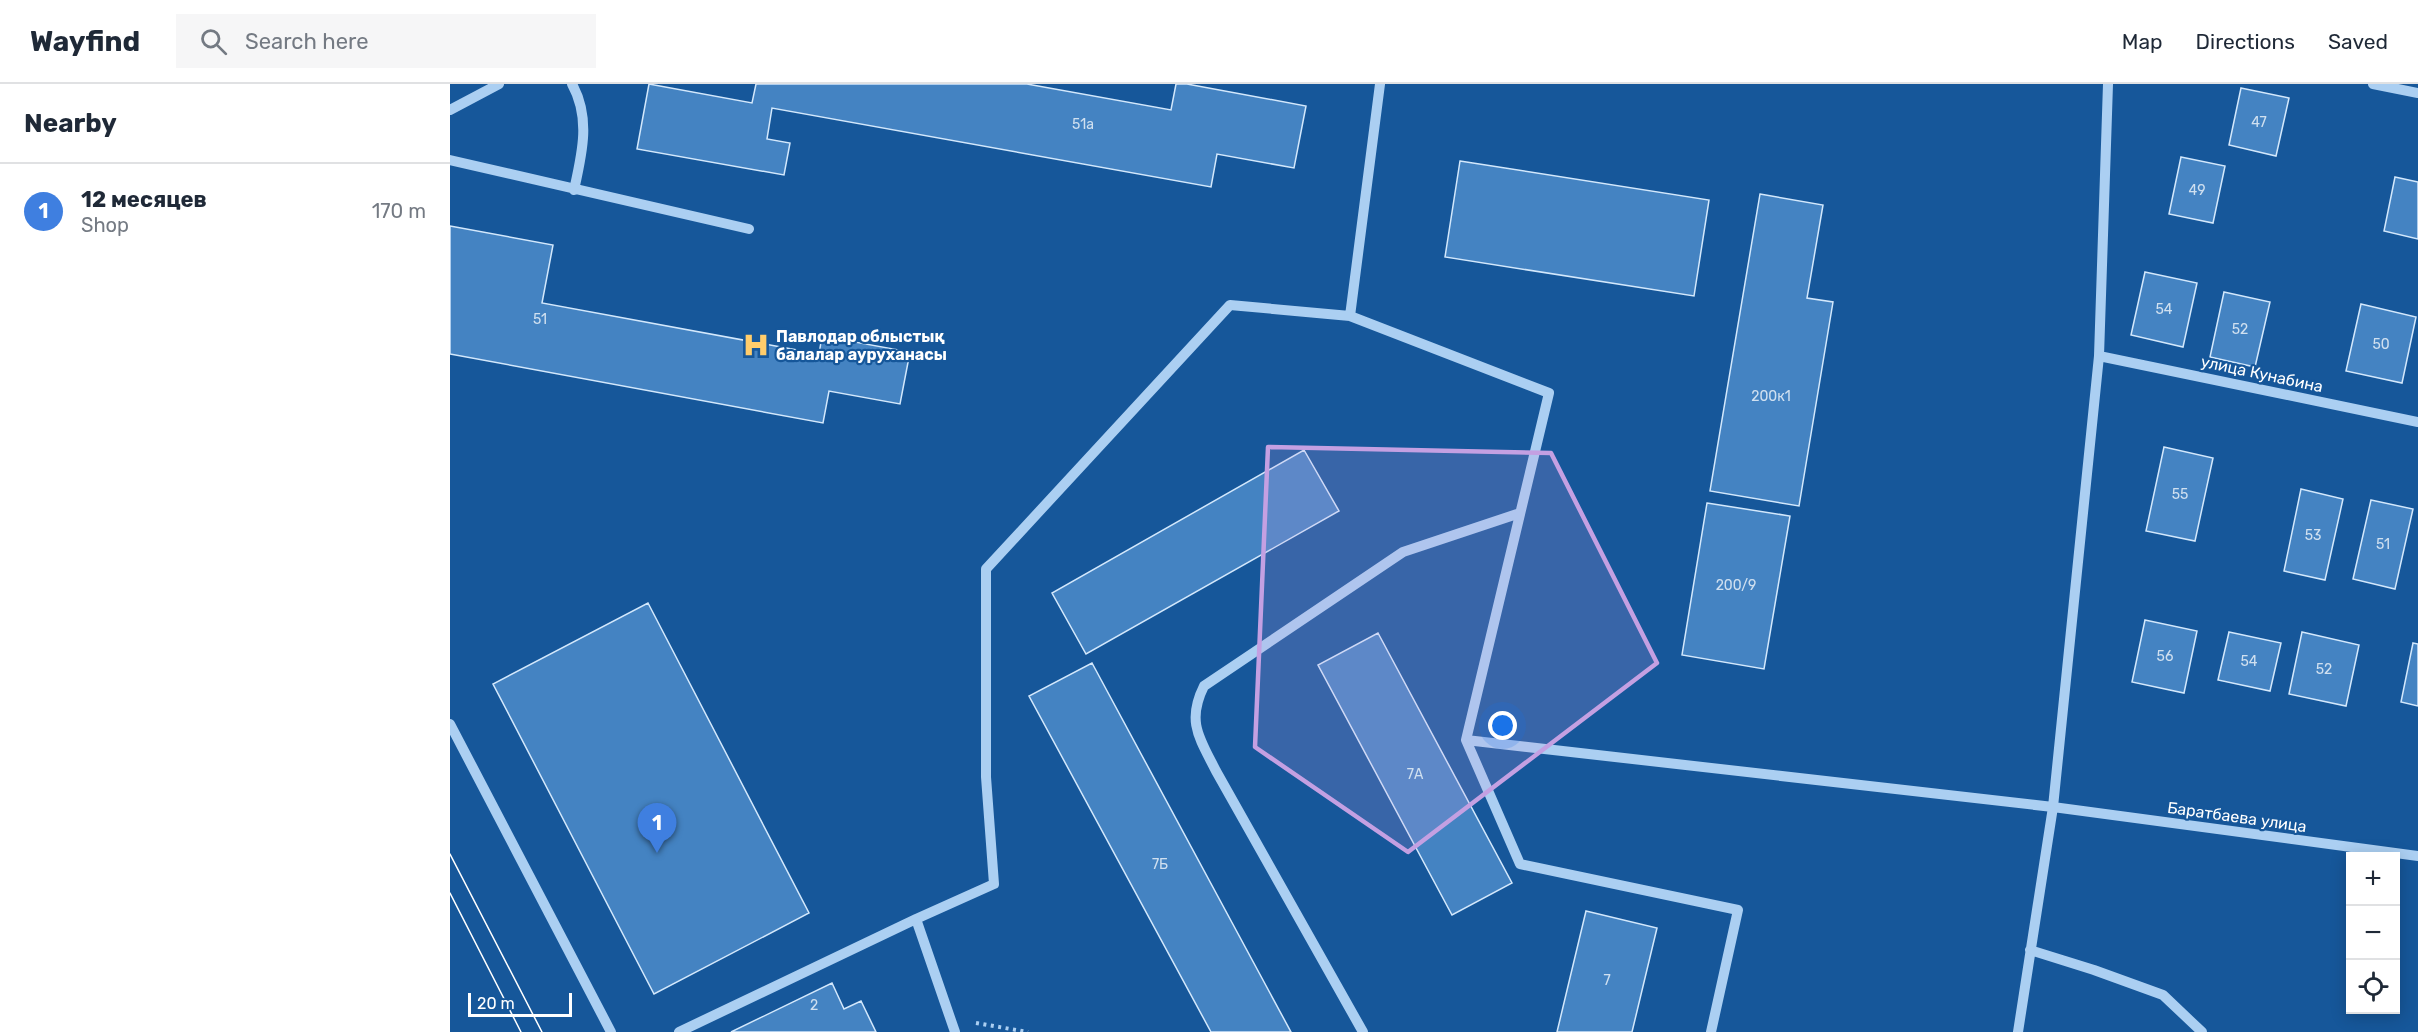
<!DOCTYPE html>
<html lang="en">
<head>
<meta charset="utf-8">
<style>
	:root { --surface:#fff; --page:#f6f6f7; --text:#1f2937; --muted:#747a83; --line:#e0e1e3; --accent:#d93025 }
	body { margin:0; font-family:Rubik,sans-serif; background:var(--page); color:var(--text) }
	.controls { position:absolute; right:18px; bottom:18px; display:grid; overflow:hidden; border-radius:0px; box-shadow:0 3px 15px #0003 }
	.controls button { width:54px; height:54px; display:grid; place-items:center; padding:0; border:0; border-bottom:2px solid var(--line); background:var(--surface); color:var(--text); font:30px sans-serif }
	.scale { position:absolute; left:18px; bottom:15px; width:104px; box-sizing:border-box; padding-left:6px; border:3px solid #fff; border-top:0; font-size:16px; line-height:21px; white-space:nowrap; color:#fff; -webkit-text-stroke:4px #16579a; paint-order:stroke }
	.you { position:absolute; left:1053px; top:642px; width:21px; height:21px; margin:-15px; border:4px solid #fff; border-radius:50%; background:#1a73e8; box-shadow:0 0 0 9px #1a73e833 }
	.badge { display:grid; place-items:center; width:39px; height:39px; border-radius:50%; background:var(--accent); color:#fff; font-size:20px; font-weight:700 }
	.pin { position:absolute; translate:-50% -50px; filter:drop-shadow(0 2px 3px #0008) }
	.pin::after { content:''; position:absolute; top:32px; width:21px; height:18px; background:inherit; clip-path:polygon(0 0,100% 0,50% 100%) }
	.list { margin:0; padding:0; list-style:none }
	h2 { display:flex; justify-content:space-between; align-items:center; height:78px; margin:0; padding:0 24px; font-size:26px }
	h2 small { font-size:20px; font-weight:400; color:var(--muted) }
	.list li { display:grid; grid-template-columns:39px 1fr auto; gap:18px; align-items:center; box-sizing:border-box; height:96px; padding:0 24px; border-top:2px solid var(--line) }
	.list b { display:block; font-size:22px; white-space:nowrap }
	.list p { margin:0; font-size:20px; white-space:nowrap; color:var(--muted) }
	.list em { font-size:20px; font-style:normal; color:var(--muted) }
	.icon { flex:none; width:33px; height:33px; fill:none; stroke:currentColor; stroke-width:2; stroke-linecap:round; stroke-linejoin:round }
	.map { position:relative; flex:none; width:1968px; height:948px; overflow:hidden }
	header { display:flex; align-items:center; gap:36px; box-sizing:border-box; height:84px; padding:0 30px; background:var(--surface); border-bottom:2px solid var(--line) }
	header strong { font-size:28px }
	nav { display:flex; gap:33px; margin-inline-start:auto; font-size:21px }
	.search { width:420px; height:54px; background:var(--page); display:flex; align-items:center; gap:15px; box-sizing:border-box; padding:0 21px; border-radius:0px; color:var(--muted); font-size:22px }
	main { display:flex }
	aside { flex:1; background:var(--surface) }
	.map>svg:first-child { display:block }
	.building { fill:#4483c2; stroke:#d3e8fc; stroke-width:1.5 }
	.lines { fill:none; stroke-linecap:round; stroke-linejoin:round }
	.path { stroke:#abcff2; stroke-width:4; stroke-dasharray:3 4.5; stroke-linecap:butt }
	.minor { stroke:#abcff2; stroke-width:10 }
	.tram { stroke:#fff; stroke-width:1.5 }
	.marked { fill:#c4a0e2; fill-opacity:0.2; stroke:#c4a0e2; stroke-width:4.5; stroke-linejoin:round }
	.labels { text-anchor:middle; dominant-baseline:central; stroke-width:4.5; stroke-linejoin:round; paint-order:stroke }
	.number-label { font-size:14px; fill:#d0e0f0 }
	.poi-label { font-size:16px; font-weight:bold; fill:#fff; stroke:#16579a; text-anchor:start }
	.street-label { font-size:16px; fill:#fff; stroke:#16579a }
</style>
</head>
<body>
<header>
<strong>Wayfind</strong>
<div class="search"><svg class="icon" aria-label="search" viewBox="0 0 24 24"><circle cx="10" cy="10" r="6"/><path d="M15 15l6 6"/></svg>Search here</div>
<nav><a>Map</a><a>Directions</a><a>Saved</a></nav>
</header>
<main>
<aside>
<h2>Nearby<small></small></h2>
<ul class="list">
<li><span class="badge" style="background:#3f7fe0">1</span><div><b>12 месяцев</b><p>Shop</p></div><em>170 m</em></li>
</ul>
</aside>
<div class="map">
<svg width="1968" height="948" viewBox="0 0 1968 948">
	<rect width="100%" height="100%" fill="#16579a"/>
	<!-- building -->
	<path class="building" d="M199,0l103,19 4,-19h271l144,26 5,-26h11l119,22 -12,62 -77,-14 -6,33 -439,-79 -5,31 23,4 -6,32 -147,-26z
		M1791,4l48,10 -13,58 -47,-11z
		M1731,73l44,9 -12,57 -44,-9z
		M1010,77l249,39 -15,96 -249,-39z
		M1945,93l23,5v57l-34,-8z
		M1310,110l63,11 -16,93 26,4 -34,204 -89,-15z
		M0,142l103,19 -11,58 277,51 3,-18 88,16 -10,52 -71,-13 -6,32 -373,-69z
		M1695,188l52,11 -14,64 -52,-12z
		M1774,208l46,10 -15,65 -45,-10z
		M1911,220l55,13 -14,66 -56,-12z
		M1714,363l49,11 -18,83 -49,-10z
		M854,366l35,61 -253,143 -34,-61z
		M1851,405l42,10 -18,81 -41,-9z
		M1921,416l42,9 -18,80 -42,-10z
		M1257,419l83,13 -26,153 -82,-14z
		M198,519l161,310 -155,81 -161,-310z
		M1695,536l52,11 -13,62 -52,-11z
		M1779,548l52,11 -11,48 -52,-11z
		M1852,548l57,13 -13,61 -57,-12z
		M928,549l134,250 -60,32 -134,-250z
		M1963,559l5,1v62l-17,-4z
		M642,579l199,369h-80l-182,-336z
		M1136,827l71,17 -25,104h-75z
		M382,899l12,26 17,-8 15,31h-145z"/>
	<g class="lines">
		<!-- path -->
		<path class="path" d="M526,939l52,9"/>
		<!-- minor -->
		<path class="minor" d="M122,0c19,34 10,70 2,106
			M1923,0l45,9
			M0,26l49,-26
			M0,76l299,69
			M900,232l30,-232
			M1649,272l319,66
			M0,640l161,308
			M466,835l39,113
			M1580,866l64,20 69,25 39,37
			M229,948l237,-113 78,-35 -8,-107v-208l244,-264 120,11 199,77 -83,347
			M913,948l-147,-261c-16,-32 -30,-49 -12,-85l199,-134 117,-39
			M1261,948l27,-122 -218,-46 -54,-124 587,67 365,49
			M1568,948l35,-225 46,-451 9,-272"/>
		<!-- tram -->
		<path class="tram" d="M0,770l92,178
			M0,809l71,139"/>
	</g>
	<!-- marked area -->
	<path class="marked" d="M818,363l283,6 106,210 -249,189 -153,-105z"/>
	<!-- icons -->
	<defs>
		<g id="hospital-bare" transform="scale(2.07)"><path d="M-5-5h3v3.5h4V-5h3V5h-3V1.5h-4V5h-3Z" fill="#ffcd6c" stroke="#16579a" stroke-width="2.5" paint-order="stroke"/></g>
	</defs>
	<g fill-rule="evenodd">
		<use href="#hospital-bare" x="306" y="261"/>
	</g>
	<g class="labels">
		<!-- number labels -->
		<g class="number-label">
			<text x="1809" y="38">47</text>
			<text x="633" y="40">51а</text>
			<text x="1747" y="106">49</text>
			<text x="1714" y="225">54</text>
			<text x="90" y="235">51</text>
			<text x="1790" y="245">52</text>
			<text x="1931" y="260">50</text>
			<text x="1321" y="312">200к1</text>
			<text x="1730" y="410">55</text>
			<text x="1863" y="451">53</text>
			<text x="1933" y="460">51</text>
			<text x="1286" y="501">200/9</text>
			<text x="1715" y="572">56</text>
			<text x="1799" y="577">54</text>
			<text x="1874" y="585">52</text>
			<text x="965" y="690">7А</text>
			<text x="710" y="780">7Б</text>
			<text x="1157" y="896">7</text>
			<text x="364" y="921">2</text>
		</g>
		<!-- poi labels -->
		<g class="poi-label">
			<text x="326" y="252">Павлодар облыстық<tspan x="326" dy="18">балалар ауруханасы</tspan></text>
		</g>
		<!-- street labels -->
		<g class="street-label">
			<text transform="translate(1812 290) rotate(12)">улица Кунабина</text>
			<text transform="translate(1787 733) rotate(8)">Баратбаева улица</text>
		</g>
	</g>
</svg>
<div class="controls">
<button>+</button>
<button>−</button>
<button><svg class="icon" aria-label="locate" viewBox="0 0 24 24"><circle cx="12" cy="12" r="6"/><path d="M12 2v4M12 18v4M2 12h4M18 12h4"/></svg></button>
</div>
<div class="scale">20 m</div>
<div class="you"></div>
<div class="pin badge" style="left:207px;top:769px;background:#3f7fe0">1</div>
</div>
</main>
</body>
</html>
